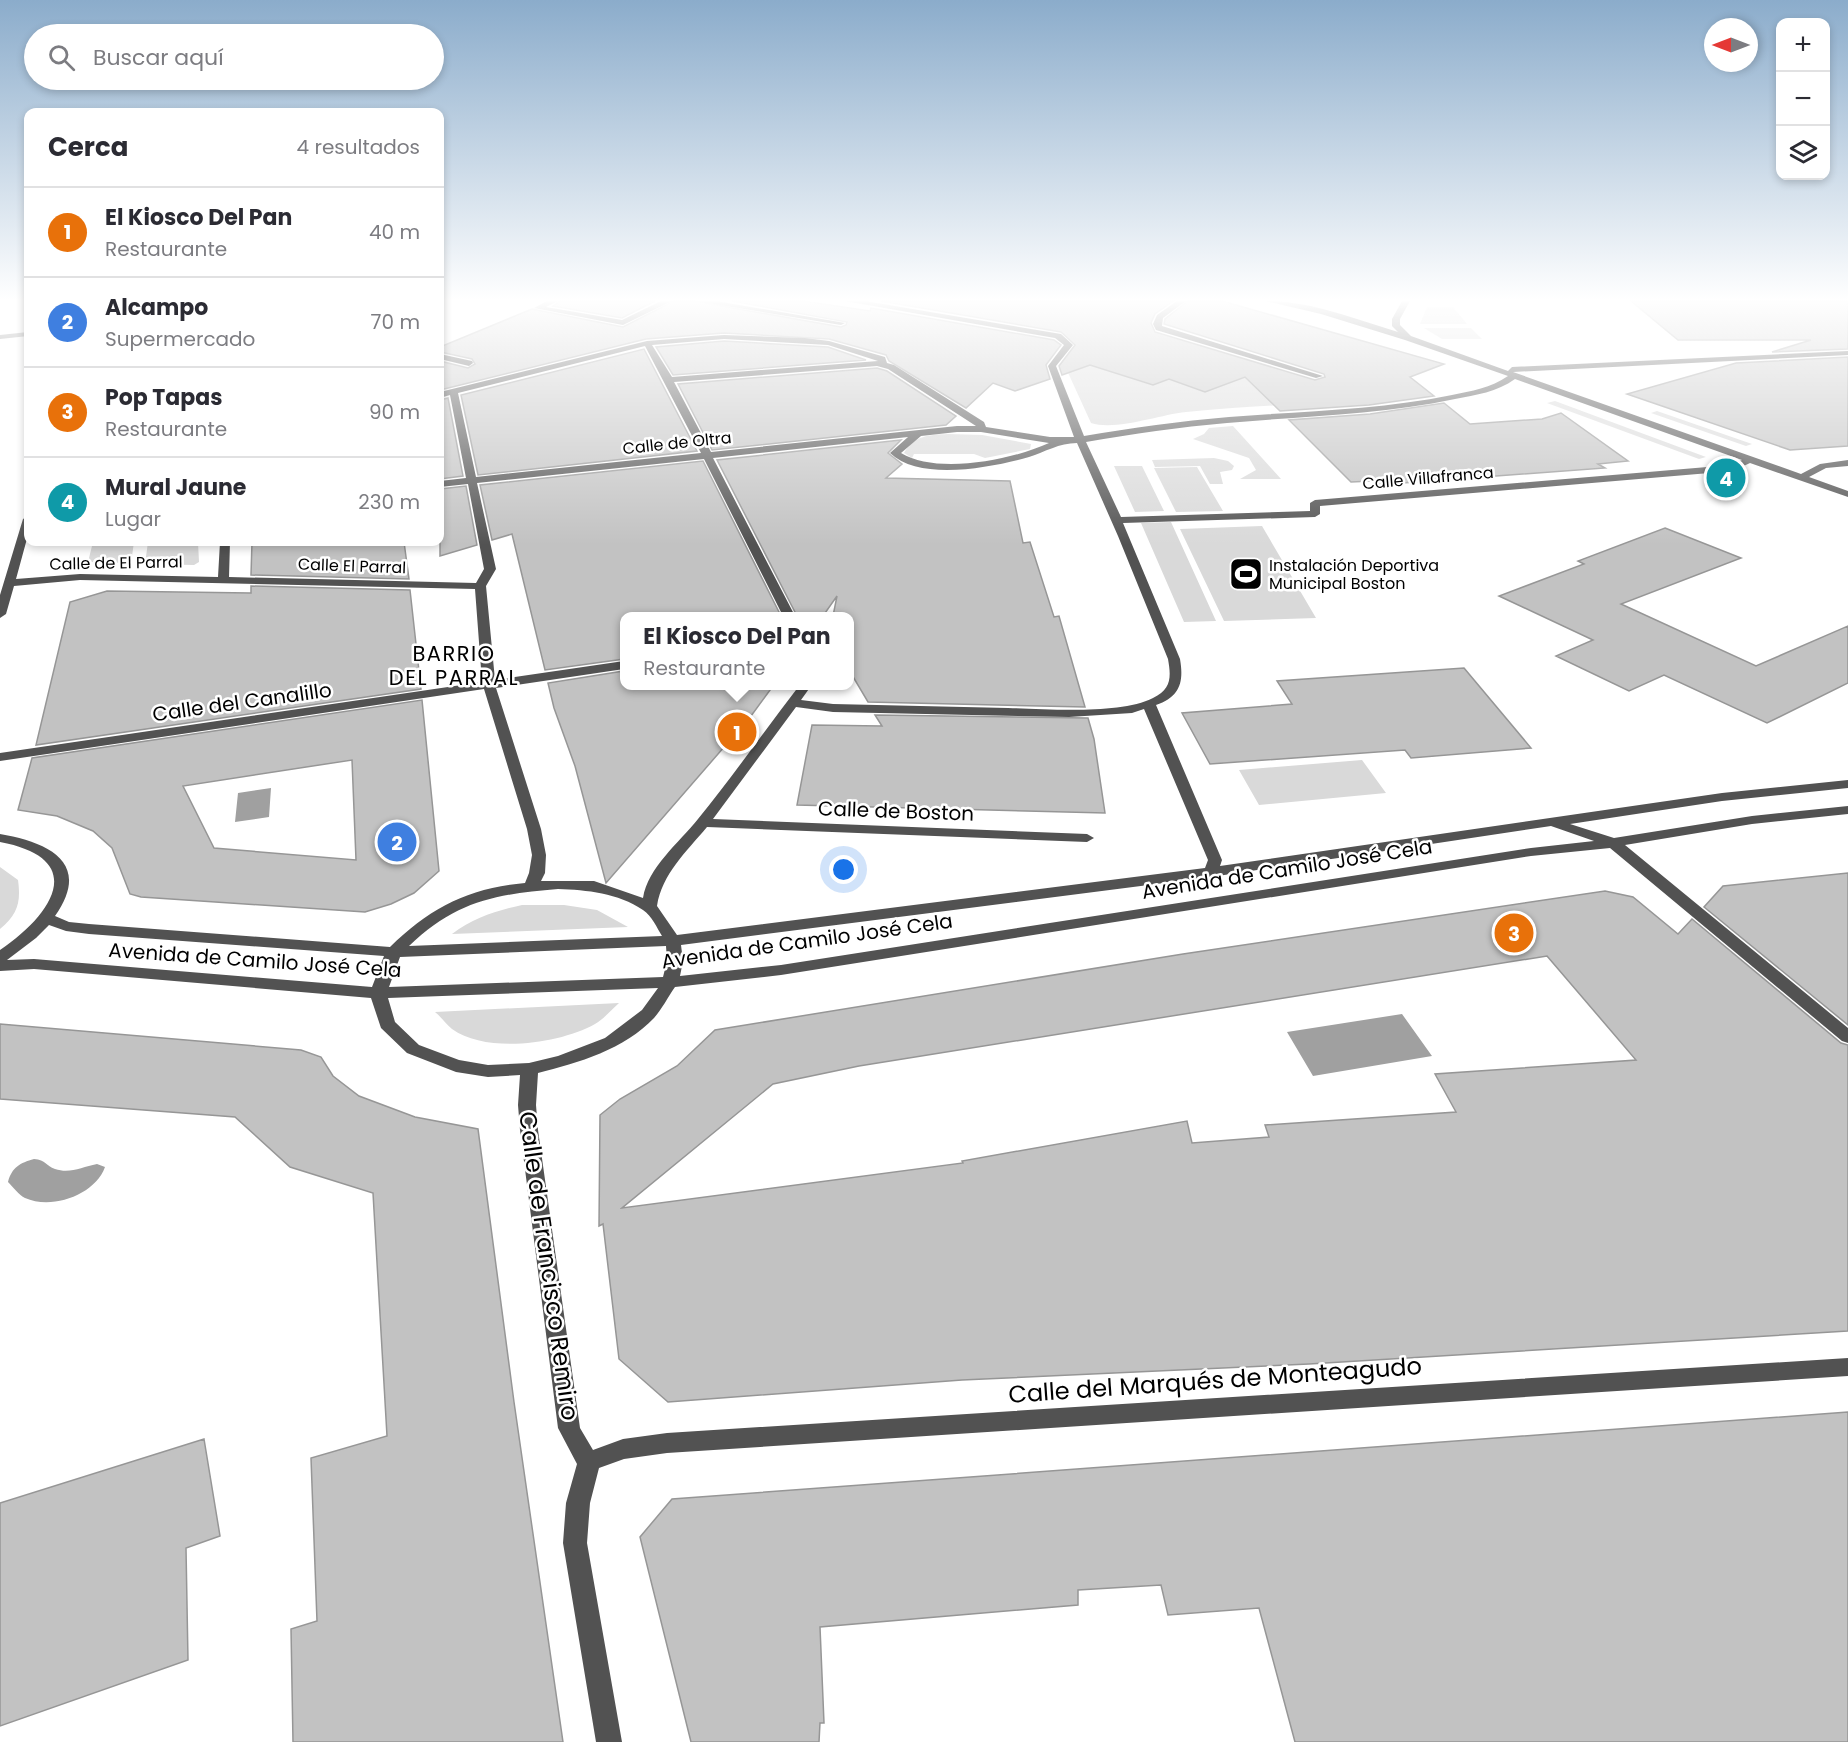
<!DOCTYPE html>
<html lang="es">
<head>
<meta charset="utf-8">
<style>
	:root { --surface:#fff; --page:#f7f7f7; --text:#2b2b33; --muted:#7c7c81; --line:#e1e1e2; --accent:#db2777 }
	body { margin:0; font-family:Poppins,sans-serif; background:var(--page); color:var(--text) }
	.controls { position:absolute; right:18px; top:18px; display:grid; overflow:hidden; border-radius:12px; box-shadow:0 3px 9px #0003 }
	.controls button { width:54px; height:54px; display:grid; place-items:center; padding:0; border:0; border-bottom:2px solid var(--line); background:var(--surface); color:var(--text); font:30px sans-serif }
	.compass { position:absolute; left:1704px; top:18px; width:54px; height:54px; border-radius:50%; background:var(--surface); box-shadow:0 3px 9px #0003; rotate:270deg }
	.you { position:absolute; left:844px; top:870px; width:21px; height:21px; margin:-15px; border:4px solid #fff; border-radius:50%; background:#1a73e8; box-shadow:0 0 0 9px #1a73e833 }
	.badge { display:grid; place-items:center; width:39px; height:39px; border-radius:50%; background:var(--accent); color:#fff; font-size:20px; font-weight:700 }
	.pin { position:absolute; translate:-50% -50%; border:3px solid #fff; box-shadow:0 2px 6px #0006 }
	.popup { position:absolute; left:620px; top:612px; width:234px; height:78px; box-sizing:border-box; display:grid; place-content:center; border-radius:12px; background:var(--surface); filter:drop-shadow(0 2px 4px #0005); font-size:20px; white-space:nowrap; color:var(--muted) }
	.popup b { font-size:22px; color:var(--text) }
	.popup::after { content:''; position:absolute; left:50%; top:100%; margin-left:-12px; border:12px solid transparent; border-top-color:var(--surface) }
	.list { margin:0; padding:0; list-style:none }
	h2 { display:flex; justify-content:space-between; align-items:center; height:78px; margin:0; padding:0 24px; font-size:26px }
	h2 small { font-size:20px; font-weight:400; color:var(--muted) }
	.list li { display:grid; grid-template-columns:39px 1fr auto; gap:18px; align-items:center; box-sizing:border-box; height:90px; padding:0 24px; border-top:2px solid var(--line) }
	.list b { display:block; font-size:22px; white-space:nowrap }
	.list p { margin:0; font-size:20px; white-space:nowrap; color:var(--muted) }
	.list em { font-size:20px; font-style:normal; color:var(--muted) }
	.icon { flex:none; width:33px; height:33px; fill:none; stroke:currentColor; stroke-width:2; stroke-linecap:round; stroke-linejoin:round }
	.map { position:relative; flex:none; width:1848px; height:1742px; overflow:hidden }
	.search { position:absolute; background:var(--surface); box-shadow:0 3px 9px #0003; left:24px; top:24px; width:420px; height:66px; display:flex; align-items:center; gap:15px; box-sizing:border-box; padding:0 21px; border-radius:33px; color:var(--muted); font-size:22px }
	.panel { position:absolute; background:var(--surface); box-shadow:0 3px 9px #0003; left:24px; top:108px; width:420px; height:438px; border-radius:12px }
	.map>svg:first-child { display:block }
	.green { fill:#d9d9d9 }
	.water { fill:#a0a0a0 }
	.building { fill:#c2c2c2; stroke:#969696; stroke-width:1.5; fill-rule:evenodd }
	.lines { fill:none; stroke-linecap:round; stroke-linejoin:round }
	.minor { fill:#525252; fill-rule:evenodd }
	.labels { text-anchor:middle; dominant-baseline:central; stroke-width:5; stroke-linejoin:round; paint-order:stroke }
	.far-street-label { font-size:16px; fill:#000; stroke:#fff }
	.far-poi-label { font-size:16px; fill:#000; stroke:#fff; text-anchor:start }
	.street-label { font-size:20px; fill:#000; stroke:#fff }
	.neighbourhood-label { font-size:21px; letter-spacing:1.5px; fill:#000; stroke:#fff }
	.near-street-label { font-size:24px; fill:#000; stroke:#fff }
</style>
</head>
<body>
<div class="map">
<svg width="1848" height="1742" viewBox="0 0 1848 1742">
	<rect width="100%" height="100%" fill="#fff"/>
	<!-- green -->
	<path class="green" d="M1427,307h26l14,17h-47z
		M1424,328h47l11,11h-40z
		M1077,352l53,26 23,7 16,-6 36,13 40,-15 122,23c-60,4 -121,6 -181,12 -28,3 -70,19 -95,11l-26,-57z
		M1555,401l151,56 -7,2 -152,-56z
		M1657,411l95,33 -6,2 -95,-33z
		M1233,426l48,53h-41l16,-9 -7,-12 -56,-19 11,-5 5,-6z
		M948,434l34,1 49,9 -1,5 -45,9 -11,-4h-60l-2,4 -8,-5c11,-18 25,-18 44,-19z
		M1214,458l14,3 6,5 -2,4 -12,2 3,12h-13l-10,-18 -45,1 -3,-7z
		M1114,466h28l22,45 -29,1z
		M1197,467l26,44 -47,1 -22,-44z
		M1171,522l45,99 -32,1 -43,-99z
		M1262,526l54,92 -92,3 -44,-92z
		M93,542h41l-3,21 -43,-1z
		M148,542h50l1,20 -5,3 -49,-1z
		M1362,760l24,33 -127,12 -20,-35z
		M0,867l18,13c3,22 0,34 -18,49z
		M522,905h42l33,5 31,17 -176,7c22,-16 43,-23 70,-29z
		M619,1003c-8,7 -15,16 -24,21 -36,20 -108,30 -143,5 -6,-5 -11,-12 -17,-17z"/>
	<!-- water -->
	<path class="water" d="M271,788l-2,29 -34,5 3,-29z
		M1402,1014l30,42 -119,20 -26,-44z
		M34,1159c12,1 12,7 21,10 15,5 27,-2 42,-5l8,3c-10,28 -53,43 -80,31 -6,-3 -12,-11 -17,-16 4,-15 12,-19 26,-23z"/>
	<!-- building -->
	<path class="building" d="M560,301h95l-33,17 -69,-12z
		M674,301h19l148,26 5,-2 1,-3 -115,-21h71l67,10 1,-3 183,32 7,5 -15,20 4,14 -35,12 -22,-8 -27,25 -77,-47 -3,-6 -57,-16 -105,-6 -78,6 -206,51v-29l28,7 7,-4 -3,-5 -32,-7v-5l92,-38 91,18z
		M881,301h292l-18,13 -4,9 4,9 160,48 10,-3 -1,-3 -160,-50 1,-5 23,-18h34l222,63 -34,13 24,19 -65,9 -89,6 -35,-34 -40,15 -36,-13 -16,6 -63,-20 -28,10 -3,-9 16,-21 -14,-13z
		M1631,301h217v48l-76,3 39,-12h-133z
		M724,341l104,6 38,13 -193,15 -17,-28z
		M644,349l53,102 -219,24 -17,-80z
		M1848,357v89l-58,4 -163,-56 109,-31z
		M877,368l10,3 69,45 -10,9 -234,25 -34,-66z
		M448,398l15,78 -23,3v-79z
		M1444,403l26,21 72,-5 19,-6 67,48 -30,3 7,4 -229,17 -4,-4 -21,1 -62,-62 81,-6z
		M901,440l-13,13 14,11 -16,14 124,3 13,62 7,-1 24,75 5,-1 26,91 -217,-5 -19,-32v-54h-16l4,-20 -14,20h-26l-80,-156z
		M703,461l78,155h-157v43l-79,11 -33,-136 -20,6 -12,-55z
		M466,486l11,59 -37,11v-67z
		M1665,528l76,30 -120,46 135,62 92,-40v57l-81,40 -103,-48 -35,16 -73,-35 37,-16 -94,-44 85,-32 -6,-3z
		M252,542h152l5,37 -158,-4z
		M251,586l159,4 11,99 -385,56 34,-143 37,-11 144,2z
		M1464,668l67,80 -120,10 -6,-8 -195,14 -28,-51 110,-9 -15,-23z
		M624,671v15h149l-22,30 -145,167 -31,-117 -21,-58 -6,-25z
		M422,700l17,171 -25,22 -23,11 -26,8 -224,-15 -11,-3 -18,-46 -19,-17 -36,-15 -39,-6 14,-52zM352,760l4,100 -142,-12 -31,-62z
		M875,715l213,3 6,21 11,74 -308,-8 15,-80 70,1z
		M1848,873v152l-144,-118 19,-21z
		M1605,891l28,6 45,37 14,-15 149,124 7,2v286l-539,33 -347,16 -294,22 -49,-43 -16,-135 -4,2 1,-111 20,-16 57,-33 38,-36 468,-76zM1547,956l89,104 -201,14 21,38 -191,13 4,12 -77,6 -5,-22 -225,40 1,2 -341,45 151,-124 86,-18z
		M0,1024l301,26 20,7 12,19 26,20 56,21 63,12 36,273 49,340h-270l-2,-113 26,-8 -6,-163 76,-22 -14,-243 -83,-26 -55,-50 -235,-18z
		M1848,1412v330h-553l-36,-134 -91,7 -7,-30 -83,5v15l-258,22 4,96h-4l-1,19h-128l-51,-205 32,-38z
		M204,1439l16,97 -34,12 2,112 -188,66v-223z"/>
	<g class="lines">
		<!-- minor -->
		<path class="minor" d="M547,301h11l-12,6 76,13 39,-19h11l-49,24 -89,-17z
			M695,301h21l129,22 -4,2z
			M845,301h20l196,33 12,11 -17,21 28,70c48,-8 96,-15 145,-19 74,-6 150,-7 223,-22 19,-4 39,-7 56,-19l-103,-36 -84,-26 -55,-13c45,0 89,18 132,31l-6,-6v-7l10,-18h8l-10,18v6l11,11 97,35 4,-4 336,-16v4l-335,17 288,102 19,-10 28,-4v6l-22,2 -17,9 39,14v6l-98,-34 -17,8 -413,35v8l-5,3 -192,6 57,136c4,23 0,38 -24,46l66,155 -2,6 502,-73 126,-13v8l-126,13 -152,23 44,14 138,-22 96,-10v8l-96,10 -127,21 223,183v15l-6,-2 -232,-193 -79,8 -750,119 -106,12c-7,10 -13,22 -21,31 -29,31 -76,45 -116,55l-2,32 2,25 42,298 13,22 30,-11 44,-6 1181,-75v18l-1181,77 -43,6 -25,9 -9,35 -3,40 35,199h-26l-33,-199 3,-40 11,-39 -19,-36 -38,-298 -2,-25 2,-30 -32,2 -32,-5 -49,-19 -26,-25 -10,-30 -337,-29 -34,2v-21c52,-35 90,-91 0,-108v-8c47,8 93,28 55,82l14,6 20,2 301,23c40,-39 78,-59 135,-64l4,-10 3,-18 -5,-26 -43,-140 -484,72v-8l482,-71 -7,-93 -395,-9 -66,6 -8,28 -6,4v-23l23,-76 5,-3v19l-12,44 64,-5 138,3 2,-35h10l-1,35 247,6 8,-14 -16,-85 -28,3v-6l26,-3 -16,-83 -10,3v-6l207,-51 77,-6 81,3 24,3 56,16 2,6 7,2 90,57 2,5 64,10h24l-26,-71 16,-21 -9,-7zM724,339l104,6 50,16 -206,16 -20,-32zM645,346l56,107 -225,24 -18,-84zM877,366l11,3 88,57h-19l-246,26 -37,-70zM1515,379l227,81 -11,5 -416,35 -5,3v8l-189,6 -35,-75c47,-8 93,-15 141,-19 76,-7 153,-8 228,-24 21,-4 42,-7 60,-20zM957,432h24l68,11c-37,17 -112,32 -148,10l20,-17zM908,437l-18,16c30,29 103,14 139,4 16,-5 30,-14 48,-14l41,93 50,123c3,17 4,30 -15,39 -34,17 -106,11 -145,10 -59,-1 -117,-3 -175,-4l-32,-4 10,-14h-12c-34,44 -66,90 -101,133 -19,24 -50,48 -55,79l-49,-17h-53l4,-8 1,-18 -5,-26 -45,-141 128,-19v-8l-129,19 -9,-94 10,-17 -19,-86 227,-24 79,157h12l-82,-158zM796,707l37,5 236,5 63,-4 12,-4 64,151 -3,8 -528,67 -20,-29c5,-32 29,-54 50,-79l380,15 7,-4 -7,-4 -374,-15zM1551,826l43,15 -63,7 -750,117 -101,11 3,-15 -2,-16 530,-68zM558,889c29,1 60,4 85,21 9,6 14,18 19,26l-253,10c47,-45 87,-52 149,-57zM49,925l17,6 23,3 295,22 -12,31 -338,-28 -27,1 29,-22zM666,946l1,15 -4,16 -274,10 11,-30zM658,988l-16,22 -37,28 -47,18 -29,7 -41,2 -29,-5 -40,-15 -24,-23 -7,-24z
			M1177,301h9l-23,17 -1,8 161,50 -7,2 -160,-48 -3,-6 4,-9z
			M28,332v4l-28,3v-4z
			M440,354l32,7 1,2 -4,3 -29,-7z"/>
	</g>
	<!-- sky -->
	<linearGradient id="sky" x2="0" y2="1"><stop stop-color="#8baccb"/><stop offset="0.55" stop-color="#fff"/><stop offset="1" stop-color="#fff" stop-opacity="0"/></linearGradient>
	<rect width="1848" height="545" fill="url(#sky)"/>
	<!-- icons -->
	<defs>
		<g id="stadium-square" transform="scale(1.725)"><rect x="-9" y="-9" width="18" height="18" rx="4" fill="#000" stroke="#fff"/><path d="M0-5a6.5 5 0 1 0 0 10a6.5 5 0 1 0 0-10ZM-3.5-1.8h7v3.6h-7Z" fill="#fff"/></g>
	</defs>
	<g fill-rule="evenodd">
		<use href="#stadium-square" x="1246" y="574"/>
	</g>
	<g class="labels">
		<!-- far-street labels -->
		<g class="far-street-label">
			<text transform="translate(677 443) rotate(-6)">Calle de Oltra</text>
			<text transform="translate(1428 478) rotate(-5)">Calle Villafranca</text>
			<text transform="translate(116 563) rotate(-1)">Calle de El Parral</text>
			<text transform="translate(352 566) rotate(2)">Calle El Parral</text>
		</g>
		<!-- far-poi labels -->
		<g class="far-poi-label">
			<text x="1269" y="565">Instalación Deportiva<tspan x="1269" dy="18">Municipal Boston</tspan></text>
		</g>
		<!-- street labels -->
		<g class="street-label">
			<text transform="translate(242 702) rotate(-8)">Calle del Canalillo</text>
			<text transform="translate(896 811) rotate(2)">Calle de Boston</text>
			<text transform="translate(1287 869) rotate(-9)">Avenida de Camilo José Cela</text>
			<text transform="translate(807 941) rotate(-8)">Avenida de Camilo José Cela</text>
			<text transform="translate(255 960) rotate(4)">Avenida de Camilo José Cela</text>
		</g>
		<!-- neighbourhood labels -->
		<g class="neighbourhood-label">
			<text x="454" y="653">BARRIO<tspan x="454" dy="24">DEL PARRAL</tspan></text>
		</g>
		<!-- near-street labels -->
		<g class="near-street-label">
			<text transform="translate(549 1266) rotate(82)">Calle de Francisco Remiro</text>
			<text transform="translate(1215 1380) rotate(-4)">Calle del Marqués de Monteagudo</text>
		</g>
	</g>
</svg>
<div class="controls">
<button>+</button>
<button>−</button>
<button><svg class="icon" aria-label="layers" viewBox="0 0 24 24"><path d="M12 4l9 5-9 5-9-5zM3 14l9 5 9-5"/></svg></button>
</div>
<svg class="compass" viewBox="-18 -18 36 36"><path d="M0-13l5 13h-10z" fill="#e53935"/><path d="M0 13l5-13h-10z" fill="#7c7c81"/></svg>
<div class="you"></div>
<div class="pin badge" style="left:737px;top:732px;background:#e8710a">1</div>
<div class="popup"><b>El Kiosco Del Pan</b>Restaurante</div>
<div class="pin badge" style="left:397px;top:842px;background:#3f7fe0">2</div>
<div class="pin badge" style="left:1514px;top:933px;background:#e8710a">3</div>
<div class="pin badge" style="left:1726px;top:478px;background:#0f9aa8">4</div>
<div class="search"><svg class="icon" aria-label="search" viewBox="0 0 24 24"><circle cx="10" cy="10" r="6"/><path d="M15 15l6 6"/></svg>Buscar aquí</div>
<section class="panel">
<h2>Cerca<small>4 resultados</small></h2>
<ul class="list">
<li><span class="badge" style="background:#e8710a">1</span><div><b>El Kiosco Del Pan</b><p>Restaurante</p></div><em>40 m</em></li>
<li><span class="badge" style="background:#3f7fe0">2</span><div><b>Alcampo</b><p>Supermercado</p></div><em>70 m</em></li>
<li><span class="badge" style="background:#e8710a">3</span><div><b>Pop Tapas</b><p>Restaurante</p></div><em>90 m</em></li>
<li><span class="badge" style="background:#0f9aa8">4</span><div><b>Mural Jaune</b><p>Lugar</p></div><em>230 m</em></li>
</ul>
</section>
</div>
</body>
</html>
